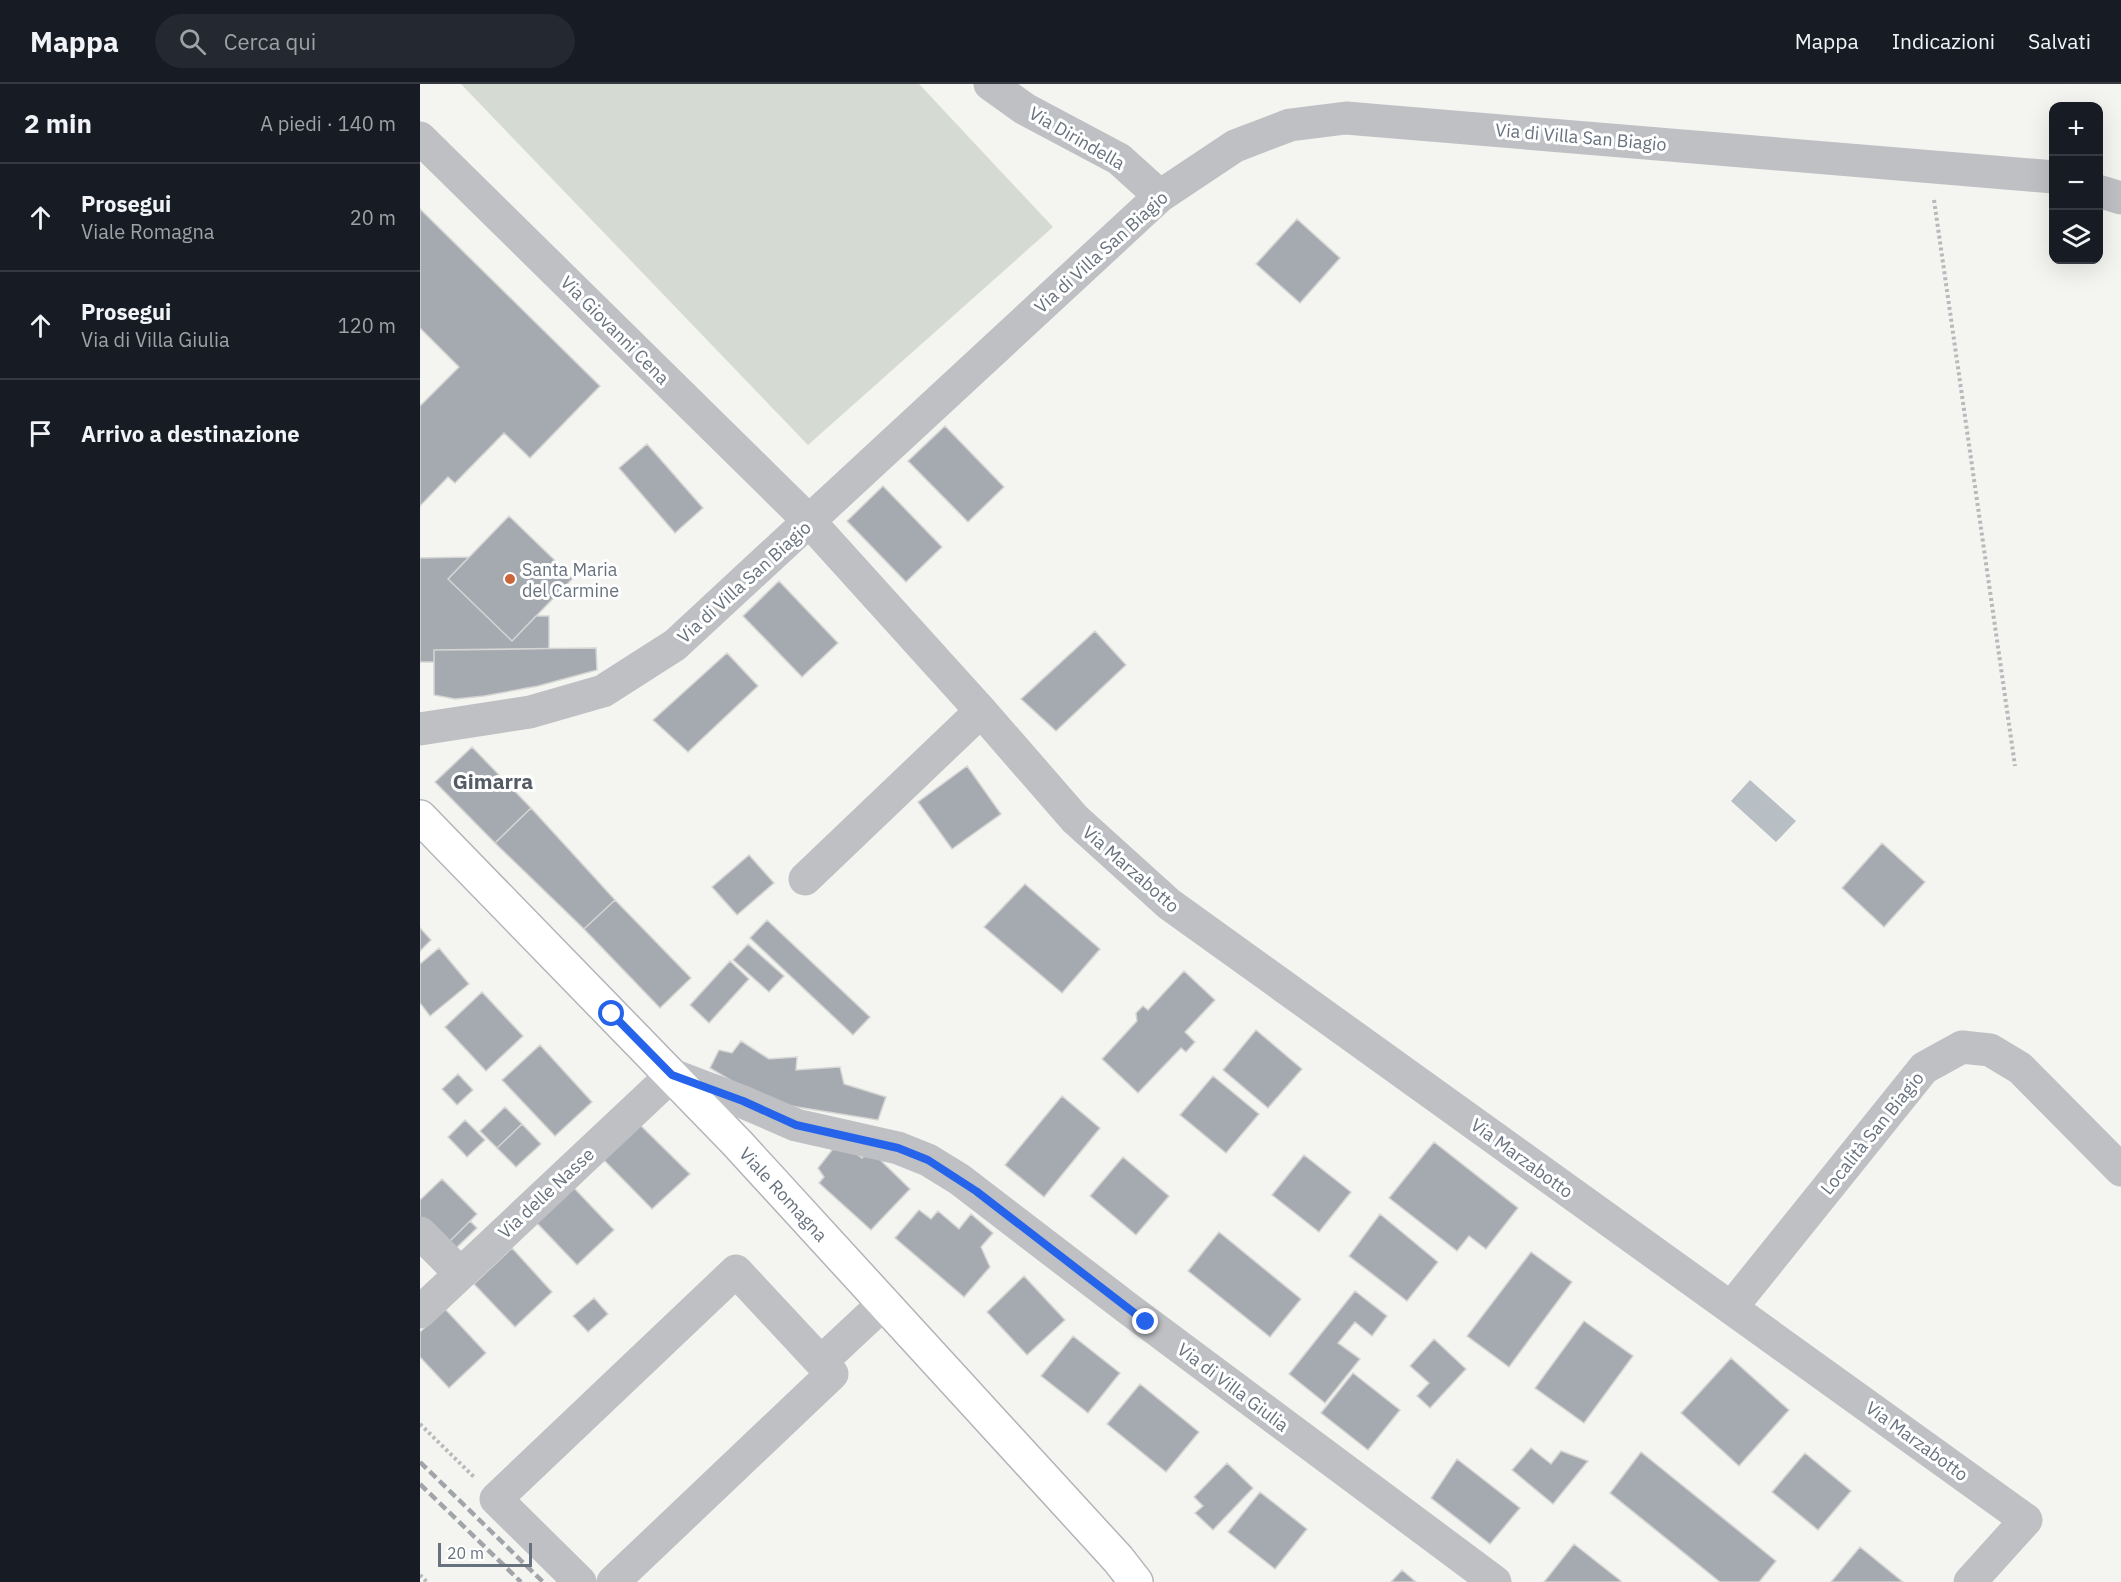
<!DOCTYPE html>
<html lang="it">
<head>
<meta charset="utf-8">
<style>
	:root { --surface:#171b24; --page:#242831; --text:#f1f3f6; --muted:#9ea1a6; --line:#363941 }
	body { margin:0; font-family:"IBM Plex Sans",sans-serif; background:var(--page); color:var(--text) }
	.controls { position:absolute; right:18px; top:18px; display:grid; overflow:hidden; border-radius:12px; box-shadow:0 6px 24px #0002 }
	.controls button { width:54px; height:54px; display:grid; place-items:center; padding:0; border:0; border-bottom:2px solid var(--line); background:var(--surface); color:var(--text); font:30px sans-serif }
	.scale { position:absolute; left:18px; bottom:15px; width:94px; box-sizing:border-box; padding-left:6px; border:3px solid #67727e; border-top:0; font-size:16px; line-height:21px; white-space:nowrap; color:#67727e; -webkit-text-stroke:4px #fff; paint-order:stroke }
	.stop { position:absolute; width:18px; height:18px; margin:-14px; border:4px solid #2563eb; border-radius:50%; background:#fff }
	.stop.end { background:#2563eb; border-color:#fff; box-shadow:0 2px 6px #0008 }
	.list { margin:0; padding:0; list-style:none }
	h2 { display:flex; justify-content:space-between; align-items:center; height:78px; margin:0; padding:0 24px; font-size:26px }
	h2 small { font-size:20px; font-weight:400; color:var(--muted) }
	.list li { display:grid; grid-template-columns:39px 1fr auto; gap:18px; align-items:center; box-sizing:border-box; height:108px; padding:0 24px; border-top:2px solid var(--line) }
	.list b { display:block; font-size:22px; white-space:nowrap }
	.list p { margin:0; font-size:20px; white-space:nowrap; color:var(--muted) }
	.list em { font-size:20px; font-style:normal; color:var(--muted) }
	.icon { flex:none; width:33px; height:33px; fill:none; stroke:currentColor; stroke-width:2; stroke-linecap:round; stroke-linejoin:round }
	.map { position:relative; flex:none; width:1701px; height:1498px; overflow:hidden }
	header { display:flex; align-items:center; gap:36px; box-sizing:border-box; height:84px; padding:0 30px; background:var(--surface); border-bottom:2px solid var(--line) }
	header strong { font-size:28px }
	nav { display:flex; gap:33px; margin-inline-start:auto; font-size:21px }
	.search { width:420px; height:54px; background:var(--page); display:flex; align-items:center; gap:15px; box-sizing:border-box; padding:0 21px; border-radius:33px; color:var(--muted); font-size:22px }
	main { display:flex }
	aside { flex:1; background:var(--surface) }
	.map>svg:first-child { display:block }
	.green { fill:#d5dad2 }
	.water { fill:#b7bfc4 }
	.building { fill:#a5aab0; stroke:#d5d5d3; stroke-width:1.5 }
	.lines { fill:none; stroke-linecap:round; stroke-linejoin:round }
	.major-casing { stroke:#b1b4b8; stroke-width:36 }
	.path { stroke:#b7b9bc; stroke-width:4; stroke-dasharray:3 3; stroke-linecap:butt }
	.minor { stroke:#bec0c4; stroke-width:33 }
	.major { stroke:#fff; stroke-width:33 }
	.rail { stroke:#a1a5aa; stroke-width:4.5; stroke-dasharray:9 4.5; stroke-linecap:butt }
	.route { stroke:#2563eb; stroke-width:8 }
	.poi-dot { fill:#ca663a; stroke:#fff; stroke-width:2 }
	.labels { text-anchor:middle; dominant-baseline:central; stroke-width:6; stroke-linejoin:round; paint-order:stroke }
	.street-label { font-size:18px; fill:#67727e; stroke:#fff }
	.poi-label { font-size:18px; fill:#67727e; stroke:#fff; text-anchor:start }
	.quarter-label { font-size:21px; font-weight:bold; fill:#545b64; stroke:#fff }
</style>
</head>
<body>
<header>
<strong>Mappa</strong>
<div class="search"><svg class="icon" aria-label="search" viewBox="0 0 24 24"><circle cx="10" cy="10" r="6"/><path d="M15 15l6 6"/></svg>Cerca qui</div>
<nav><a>Mappa</a><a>Indicazioni</a><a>Salvati</a></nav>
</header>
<main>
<aside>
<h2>2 min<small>A piedi · 140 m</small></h2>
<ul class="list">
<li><svg class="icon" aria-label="ahead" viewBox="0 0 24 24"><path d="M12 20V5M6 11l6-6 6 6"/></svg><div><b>Prosegui</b><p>Viale Romagna</p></div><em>20 m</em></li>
<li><svg class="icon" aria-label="ahead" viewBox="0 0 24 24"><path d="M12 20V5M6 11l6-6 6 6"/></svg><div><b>Prosegui</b><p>Via di Villa Giulia</p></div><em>120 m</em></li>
<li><svg class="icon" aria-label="arrive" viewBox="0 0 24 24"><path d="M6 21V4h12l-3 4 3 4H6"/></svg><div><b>Arrivo a destinazione</b></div></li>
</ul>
</aside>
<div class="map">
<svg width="1701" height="1498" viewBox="0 0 1701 1498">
	<rect width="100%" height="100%" fill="#f4f4f1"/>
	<!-- green -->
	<path class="green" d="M41,0h458l134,143 -245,218z"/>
	<!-- water -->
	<path class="water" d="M1330,696l46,41 -20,21 -45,-41z"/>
	<!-- building -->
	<path class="building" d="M0,125l180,177 -70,72 -26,-25 -49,50 -7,-6 -28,29v-100l39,-39 -39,-39z
		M877,135l43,39 -40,45 -44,-39z
		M525,342l59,61 -36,35 -60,-61z
		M227,360l56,64 -28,25 -56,-65z
		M463,402l59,61 -36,35 -59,-61z
		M89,432l64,62 -61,63 -64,-62z
		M49,473l-21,22 64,62 24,-25h13v33l-115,1v12h-14v-104z
		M359,497l59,62 -36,34 -59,-61z
		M675,547l31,34 -70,66 -35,-32z
		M176,564l1,22 -59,16 -54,10 -29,3 -21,-4v-45z
		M307,569l31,33 -70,66 -35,-32z
		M52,663l59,61 -36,35 -60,-61z
		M547,682l34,48 -49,35 -34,-47z
		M111,724l84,92 -31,29 -89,-86z
		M1462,759l43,39 -41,45 -42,-39z
		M329,771l25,28 -37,32 -25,-28z
		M605,800l75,65 -38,44 -78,-66z
		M195,816l76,78 -31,30 -76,-79z
		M347,836l103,97 -17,18 -103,-97z
		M0,844l11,12 -11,11z
		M328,860l36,32 -15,16 -36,-32z
		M19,864l30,36 -39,32 -10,-13v-39z
		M310,877l19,18 -40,44 -19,-18z
		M764,887l31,29 -30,32 10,10 -9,10 -5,-4 -43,45 -36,-34 35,-38 -1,-8 7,-7 5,4z
		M62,908l41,44 -37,35 -41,-44z
		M836,946l46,39 -34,39 -45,-38z
		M321,957l28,18 28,-2 -1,13 44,-3 4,17 42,13 -8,23 -87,-14 -46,-17 -35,-21 9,-18 13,3z
		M120,961l52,57 -37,34 -53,-56z
		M38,990l15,16 -16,15 -15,-16z
		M793,992l46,38 -33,39 -46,-38z
		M642,1012l38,32 -56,69 -39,-32z
		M85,1023l17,17 -25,24 -17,-17z
		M45,1036l20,20 -18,17 -19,-20z
		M215,1036l55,54 -38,35 -53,-54z
		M102,1040l19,20 -25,23 -19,-19z
		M1014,1058l84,66 -32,41 -17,-13 -12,15 -68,-53z
		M416,1061l11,2 15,11 8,-8 40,39 -39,41 -52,-47 5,-6 -6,-9z
		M884,1071l47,37 -32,40 -47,-37z
		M703,1073l46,39 -33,39 -46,-39z
		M22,1095l35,35 -31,31 -26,-26v-19z
		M153,1103l41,43 -37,35 -42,-44z
		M499,1126l12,9 7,-8 21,18 12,-15 22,19 -12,14 9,20 -26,30 -69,-59z
		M960,1130l58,48 -31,39 -58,-45z
		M50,1137l7,7 -25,24 -6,-7z
		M799,1148l82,67 -31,38 -82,-66z
		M92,1164l40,44 -37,35 -41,-43z
		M1111,1168l41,30 -63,85 -42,-31z
		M604,1192l41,44 -38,35 -40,-43z
		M935,1207l32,25 -15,20 -17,-14 -17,21 22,16 -35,44 -36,-29z
		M174,1214l14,16 -20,18 -15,-16z
		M25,1225l41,44 -37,35 -29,-31v-25z
		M1164,1237l49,35 -49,67 -49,-35z
		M653,1252l47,37 -32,40 -47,-37z
		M1014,1255l32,30 -36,39 -13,-12 12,-13 -19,-17z
		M1311,1274l58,52 -50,56 -58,-53z
		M933,1289l47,37 -32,40 -47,-37z
		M720,1300l59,48 -33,40 -59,-48z
		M1111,1364l20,16 10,-13 27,10 -35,43 -41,-34z
		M1221,1368l135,109 -17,21h-39l-110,-89z
		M1385,1369l46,38 -33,39 -46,-38z
		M1037,1375l63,49 -30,36 -59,-46z
		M807,1379l26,25 -40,42 -18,-17 8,-7 -9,-9z
		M840,1408l47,37 -32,40 -47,-37z
		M1154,1460l47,37 -1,1h-76z
		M1440,1463l43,35h-72z
		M982,1486l14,12h-25z"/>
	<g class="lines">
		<!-- major casing -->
		<g class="major-casing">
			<g id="major">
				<path id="s1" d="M0,733l317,326 381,416 18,23"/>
			</g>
		</g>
		<!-- path -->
		<path class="path" d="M1514,116l81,566
			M0,1340l54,53
			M0,1491l7,7"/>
		<!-- minor -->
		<path class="minor" d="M570,0l35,25 94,50 41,37
			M0,54l390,384 171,189 94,108 94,85 857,616 -56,62
			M1678,107l23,7
			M0,645l110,-17 73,-21 72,-46 485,-449 75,-50 55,-21 56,-7 708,59
			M385,795l176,-168
			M0,1149l40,40
			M1311,1224l193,-240 38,-21 28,3 30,18 101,102
			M0,1228l252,-237 71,27 53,23 102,23 30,12 31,19 167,128 369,275
			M401,1278l63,-59
			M160,1498l-84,-83 240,-228 96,103 -219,208"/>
		<!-- major -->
		<use href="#major" class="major"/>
		<!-- rail -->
		<path class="rail" d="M0,1378l123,120
			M0,1400l101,98"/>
	</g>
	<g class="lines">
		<!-- route -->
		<path class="route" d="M192,930l60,61 71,26 53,24 102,23 30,12 48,31 170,131"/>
	</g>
	<!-- markers -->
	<circle class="poi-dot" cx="90" cy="495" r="6"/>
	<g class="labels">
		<!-- street labels -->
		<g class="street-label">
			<text transform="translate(1161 53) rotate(5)">Via di Villa San Biagio</text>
			<text transform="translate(657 54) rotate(30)">Via Dirindella</text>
			<text transform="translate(681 168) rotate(-42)">Via di Villa San Biagio</text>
			<text transform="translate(195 246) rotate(45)">Via Giovanni Cena</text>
			<text transform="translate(324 498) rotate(-42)">Via di Villa San Biagio</text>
			<text transform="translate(711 785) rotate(41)">Via Marzabotto</text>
			<text transform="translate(1452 1049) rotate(-51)">Località San Biagio</text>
			<text transform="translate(1102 1074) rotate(36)">Via Marzabotto</text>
			<text transform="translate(126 1109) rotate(-43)">Via delle Nasse</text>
			<text stroke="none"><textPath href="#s1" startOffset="524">Viale Romagna</textPath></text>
			<text transform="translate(813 1303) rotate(37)">Via di Villa Giulia</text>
			<text transform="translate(1497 1357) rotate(36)">Via Marzabotto</text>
		</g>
		<!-- poi labels -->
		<g class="poi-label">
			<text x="102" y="485">Santa Maria<tspan x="102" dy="21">del Carmine</tspan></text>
		</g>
		<!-- quarter labels -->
		<g class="quarter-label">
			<text x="73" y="697">Gimarra</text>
		</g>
	</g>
</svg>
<div class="controls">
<button>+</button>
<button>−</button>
<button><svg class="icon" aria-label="layers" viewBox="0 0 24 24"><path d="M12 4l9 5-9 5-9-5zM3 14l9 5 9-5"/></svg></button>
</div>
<div class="scale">20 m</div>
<div class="stop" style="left:192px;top:930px"></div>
<div class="stop end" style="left:726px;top:1238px"></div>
</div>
</main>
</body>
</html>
